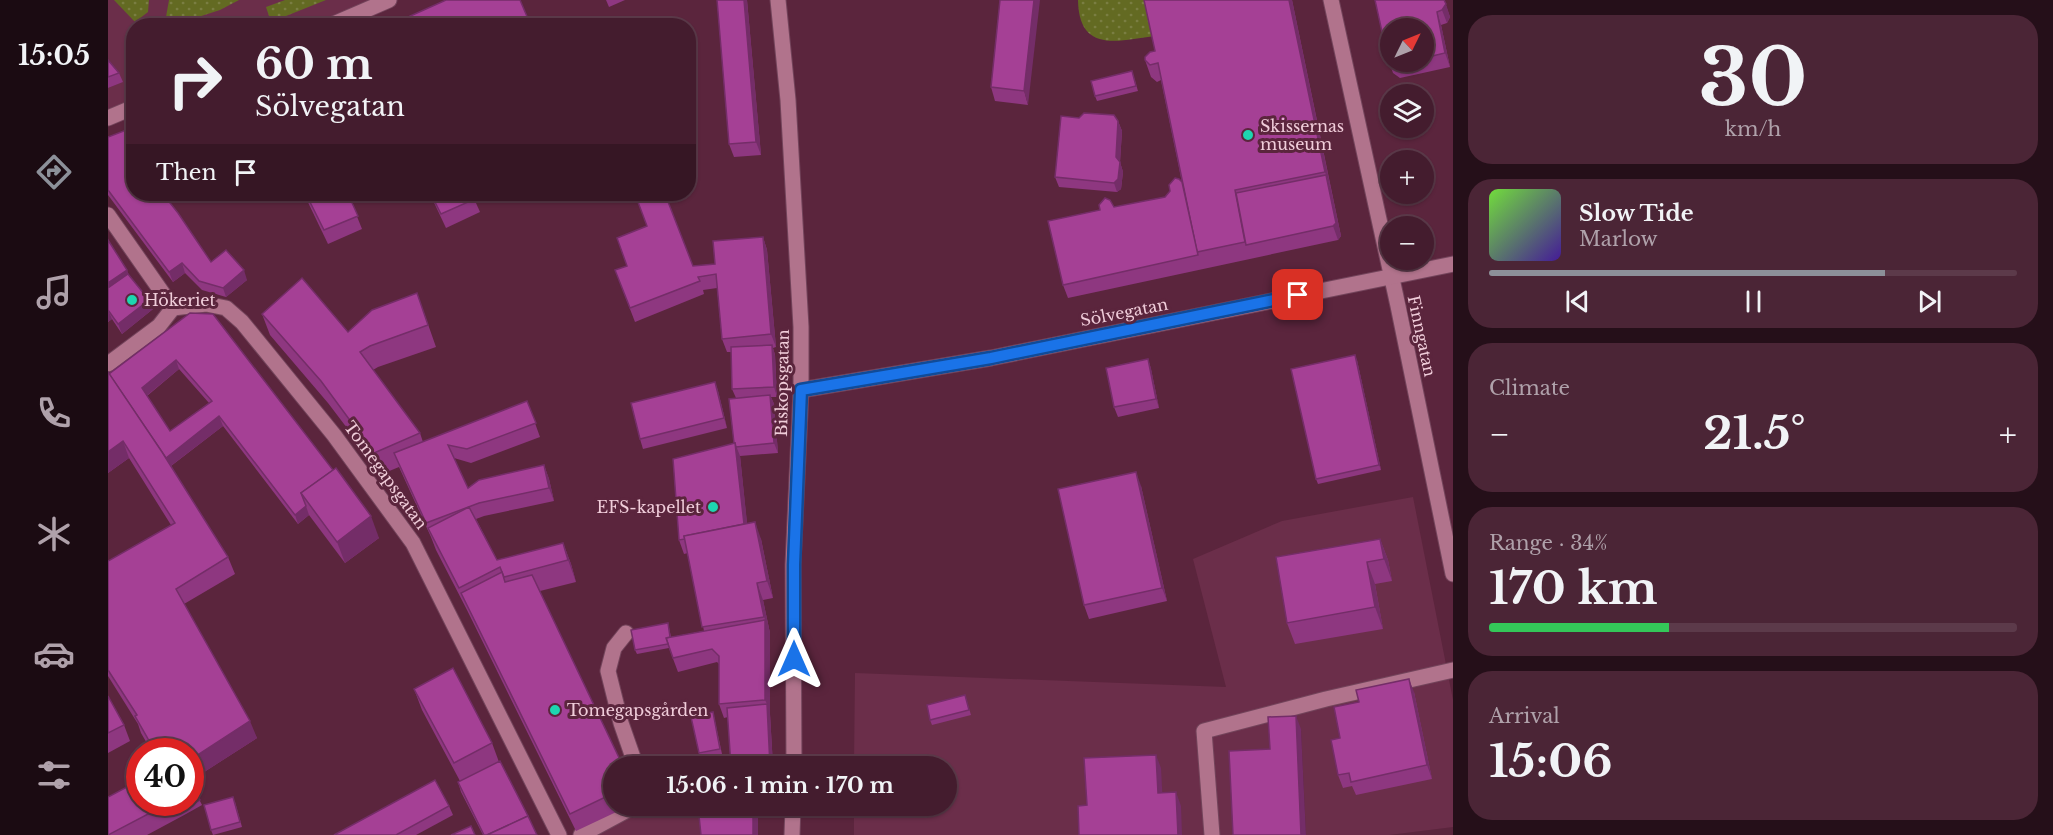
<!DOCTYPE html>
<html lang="en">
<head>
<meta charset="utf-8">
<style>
	:root { --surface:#441c2e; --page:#4b2536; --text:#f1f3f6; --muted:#afa1aa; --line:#5c3a4a; --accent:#8c9099 }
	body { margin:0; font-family:"Libre Baskerville",serif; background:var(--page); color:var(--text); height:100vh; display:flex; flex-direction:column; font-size:22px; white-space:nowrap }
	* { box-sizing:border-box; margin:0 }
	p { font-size:20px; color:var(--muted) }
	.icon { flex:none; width:33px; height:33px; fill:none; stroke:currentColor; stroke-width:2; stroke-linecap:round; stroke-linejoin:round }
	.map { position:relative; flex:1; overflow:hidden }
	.sheet { display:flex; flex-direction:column; gap:15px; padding:15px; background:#250f19; width:600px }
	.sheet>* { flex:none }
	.guide { position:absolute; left:18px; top:18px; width:570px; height:183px; border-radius:24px; box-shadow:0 2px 4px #0004,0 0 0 2px var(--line); background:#441c2e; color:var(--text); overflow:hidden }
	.needle { width:39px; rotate:47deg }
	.tools { position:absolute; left:1272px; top:18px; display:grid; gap:12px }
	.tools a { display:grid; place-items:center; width:54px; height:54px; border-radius:50%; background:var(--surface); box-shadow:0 2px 4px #0004,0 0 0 2px var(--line); font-size:30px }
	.speed { position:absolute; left:18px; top:738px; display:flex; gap:12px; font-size:30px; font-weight:700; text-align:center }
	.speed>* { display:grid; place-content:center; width:78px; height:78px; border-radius:50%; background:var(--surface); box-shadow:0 2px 4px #0004,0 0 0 2px var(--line); line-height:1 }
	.speed .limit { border:9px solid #d22; background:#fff; color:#111 }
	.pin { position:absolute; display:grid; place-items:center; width:51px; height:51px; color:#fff; margin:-26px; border-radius:12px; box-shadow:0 3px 9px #0006 }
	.me { position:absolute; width:66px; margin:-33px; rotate:0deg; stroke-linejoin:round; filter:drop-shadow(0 0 4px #0008) }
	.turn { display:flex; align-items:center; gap:21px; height:126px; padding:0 30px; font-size:27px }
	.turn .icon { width:78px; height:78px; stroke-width:2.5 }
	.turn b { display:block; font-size:42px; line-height:51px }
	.then { display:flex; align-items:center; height:57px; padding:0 30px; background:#0003; gap:12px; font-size:22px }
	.big { font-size:45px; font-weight:700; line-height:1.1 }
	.sheet .tile { flex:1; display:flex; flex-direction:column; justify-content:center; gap:9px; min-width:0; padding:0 21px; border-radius:24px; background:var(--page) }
	.sheet .dial { align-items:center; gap:0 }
	.dial b { font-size:78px; line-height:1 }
	.song { display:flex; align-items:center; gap:18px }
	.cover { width:72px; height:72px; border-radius:9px; background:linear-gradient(135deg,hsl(100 70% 55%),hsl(260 70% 35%)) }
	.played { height:6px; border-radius:3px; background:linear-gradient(90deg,var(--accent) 75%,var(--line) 75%) }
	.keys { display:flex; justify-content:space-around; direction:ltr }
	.heat { display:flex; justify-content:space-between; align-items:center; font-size:33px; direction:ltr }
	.charge { height:9px; border-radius:4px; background:linear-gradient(90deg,#34c759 34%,var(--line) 0) }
	.trip { position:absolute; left:495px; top:756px; width:354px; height:60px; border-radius:30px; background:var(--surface); box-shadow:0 2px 4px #0004,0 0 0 2px var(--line); font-weight:700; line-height:60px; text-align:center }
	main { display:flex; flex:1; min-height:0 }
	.tab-bar { display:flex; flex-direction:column; width:108px; justify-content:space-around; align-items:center; background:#1b0b12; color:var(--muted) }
	.tab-bar .icon { width:42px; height:42px }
	.tab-bar .current { color:var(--accent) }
	.tab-bar b { font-size:27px; color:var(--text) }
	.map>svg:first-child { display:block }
	.built { fill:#6b2e4a }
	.grass { fill:url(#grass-dots) }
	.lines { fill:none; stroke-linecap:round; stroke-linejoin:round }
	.minor-casing { stroke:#73445b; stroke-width:17 }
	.minor { stroke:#b1738c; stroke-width:15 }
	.wall { fill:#8e3780; fill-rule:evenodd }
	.shaded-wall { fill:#742d68 }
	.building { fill:#a54095; stroke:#742d68; stroke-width:1.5; fill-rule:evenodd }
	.route-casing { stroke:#114b97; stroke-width:15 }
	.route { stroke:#1a73e8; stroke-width:10 }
	.poi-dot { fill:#1ed5b0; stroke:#5b253d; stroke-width:2 }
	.labels { text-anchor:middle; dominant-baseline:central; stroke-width:6; stroke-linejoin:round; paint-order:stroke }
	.poi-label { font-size:16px; fill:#f0cdda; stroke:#5b253d; text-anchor:start }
	.street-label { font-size:16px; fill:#f0cdda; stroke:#5b253d }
</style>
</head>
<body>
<main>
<nav class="tab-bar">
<b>15:05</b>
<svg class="icon current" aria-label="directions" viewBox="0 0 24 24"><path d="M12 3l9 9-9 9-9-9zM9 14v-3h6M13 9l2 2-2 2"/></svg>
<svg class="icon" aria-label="music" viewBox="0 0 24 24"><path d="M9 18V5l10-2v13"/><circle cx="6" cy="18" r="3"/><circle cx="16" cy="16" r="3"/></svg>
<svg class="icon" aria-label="phone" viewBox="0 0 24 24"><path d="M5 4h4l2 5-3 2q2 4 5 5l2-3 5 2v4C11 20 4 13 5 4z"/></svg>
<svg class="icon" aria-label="climate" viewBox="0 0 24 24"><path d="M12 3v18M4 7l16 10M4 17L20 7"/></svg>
<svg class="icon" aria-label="car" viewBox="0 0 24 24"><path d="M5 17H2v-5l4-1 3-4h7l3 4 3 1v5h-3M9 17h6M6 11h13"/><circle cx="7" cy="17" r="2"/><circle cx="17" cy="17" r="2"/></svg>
<svg class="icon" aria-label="filters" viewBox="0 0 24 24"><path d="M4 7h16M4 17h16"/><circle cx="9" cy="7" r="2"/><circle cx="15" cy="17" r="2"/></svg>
</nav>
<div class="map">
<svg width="1345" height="835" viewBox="0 0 1345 835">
	<defs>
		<pattern id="grass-dots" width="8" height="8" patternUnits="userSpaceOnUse" patternTransform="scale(1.5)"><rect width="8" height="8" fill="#636a22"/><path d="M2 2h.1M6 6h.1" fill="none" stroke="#7a7e42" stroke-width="1.8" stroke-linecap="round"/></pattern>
	</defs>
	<rect width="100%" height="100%" fill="#5b253d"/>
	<!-- built -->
	<g class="built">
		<path d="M0 0H281L221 25 26 26 25 107 0 118V88L14 82 0 66Z"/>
		<path d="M1305 497 1345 700V827L1281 835H1198L1193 730 1167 763 1129 835H1074L1055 806 1052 768 983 819 975 835H746V806H838V766H746L747 673 1118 687 1085 559 1174 521Z"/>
		<path d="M537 806H594L596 835H478Z"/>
	</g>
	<!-- grass -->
	<g class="grass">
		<path d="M6 0H41L40 12 27 22Z"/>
		<path d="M61 0H131L112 10 62 26 59 25 58 17Z"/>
		<path d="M177 0H218L163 22 158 7Z"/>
		<path d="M970 0H1037L1047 36C1009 41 971 53 970 0Z"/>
	</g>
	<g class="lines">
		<!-- minor casing -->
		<g class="minor-casing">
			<g id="minor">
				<path d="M670 0 680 100 693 327V390L685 565 686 766"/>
				<path d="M1223 0 1290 306 1345 574"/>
				<path d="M221 26 281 0"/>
				<path d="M0 118 26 107"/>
				<path d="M0 215 65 308"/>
				<path d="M65 308 98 304 118 308 134 322 226 435 305 543 451 835"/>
				<path d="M0 364 51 326 65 308"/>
				<path d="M693 390 883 358 1345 264"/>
				<path d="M518 633 506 648 500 671 513 723 528 766"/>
				<path d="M473 835 527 806"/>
				<path d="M684 835 685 806"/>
				<path d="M1104 835 1096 731 1218 699 1345 670"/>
			</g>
		</g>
		<!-- minor -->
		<use href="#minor" class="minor"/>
	</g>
	<!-- wall -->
	<g class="wall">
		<path d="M338 0 423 26H280Z"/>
		<path d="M498 0H517L501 7Z"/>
		<path d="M609 0H639L653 155 626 157 621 144Z"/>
		<path d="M892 0 920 105 887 101 883 87Z"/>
		<path d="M1184 0 1233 236 1230 240 960 298 955 285 1006 207 1057 197 1074 182 1053 80 1049 82 1043 77 1037 60 1047 51Z"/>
		<path d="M1336 0 1342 17 1339 23 1333 25 1342 67 1292 78 1285 73 1280 59ZM1316 28V62H1282Z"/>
		<path d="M0 60 11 73 15 82 0 88Z"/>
		<path d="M1024 71 1030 91 989 101 987 96Z"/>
		<path d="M971 118 1010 121 1014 131 1012 162 1015 172 1013 189 1009 192 951 187 947 177Z"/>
		<path d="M0 137 26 194 103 262 139 280 118 297 94 290 77 273 65 282 0 195Z"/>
		<path d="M175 194H185L176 196Z"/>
		<path d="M196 194H240L254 229 220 244Z"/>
		<path d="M322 194H364L372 212 338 228Z"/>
		<path d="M655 237 659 250 668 347 665 348 667 355 669 397H663L666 404 670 453 632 456 639 524 653 539 665 598 655 600 662 633V714L665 766H623L620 717 616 718 611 704V664L609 662 570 672 561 648 529 654 527 650 560 623 563 637 596 631 580 553 576 554 571 540 626 443 628 398 624 389 623 352H619L614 339 609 288 595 290 596 294 527 322 512 283 585 266 607 264Z"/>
		<path d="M0 240 19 270 20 274 41 300 45 309 14 334 4 319 0 322Z"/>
		<path d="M309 293 328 347 270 367 265 370 312 433 315 442 419 401 432 437 363 463 346 458 360 488 436 465 441 479 446 501 376 516 368 519 389 560 455 543 463 564 468 582 432 591 506 766V806H521L468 831 359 610 328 550 323 537 291 467 274 474 220 403 162 335 154 314 240 332Z"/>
		<path d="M82 313 271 538 237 563 201 515 190 524 115 426 63 466 120 557 127 574 76 604 149 738 90 776 95 791 89 795 94 805 78 814 39 835H0L32 802H82V752H44L33 733 30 724 0 676V561L63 525 21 458 0 473V372L1 374ZM71 369 101 403 62 431 39 396Z"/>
		<path d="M1040 359 1043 369 1051 408 1010 417 1006 407Z"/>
		<path d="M1249 360 1273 470 1210 484 1208 479Z"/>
		<path d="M607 382 610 391 619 428 535 449 532 439Z"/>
		<path d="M1033 486 1059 601 981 619 976 605Z"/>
		<path d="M1272 539 1280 560 1284 581 1267 584 1275 629 1187 644 1179 623Z"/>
		<path d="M306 689 384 743 391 762 429 835H375L353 792 350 782 352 781 314 710Z"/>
		<path d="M1306 692 1324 779 1248 795 1244 786 1235 788 1230 775 1232 738Z"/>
		<path d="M857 695 863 715 824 725 822 720Z"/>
		<path d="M0 696 16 725 22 741 0 753Z"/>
		<path d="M605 712 614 754 593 758 591 753Z"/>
		<path d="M127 802 134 827 105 835 103 830Z"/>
		<path d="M341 806 345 815 308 835H226Z"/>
	</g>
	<!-- shaded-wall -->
	<g class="shaded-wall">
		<path d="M636 0H639L653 155 648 142Z"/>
		<path d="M926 0H932L920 105 916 91Z"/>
		<path d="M1181 0H1184L1223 189 1217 172Z"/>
		<path d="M1338 4 1342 17 1339 23 1334 10Z"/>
		<path d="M1329 12 1333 25 1342 67 1337 53Z"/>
		<path d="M1010 121 1014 131 1012 162 1015 172 1013 189 1009 192 1006 183Z"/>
		<path d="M1218 175 1223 189 1233 236 1230 240 1225 226Z"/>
		<path d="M655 237 659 250 668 347 663 334Z"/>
		<path d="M74 263 77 273 65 282 61 272Z"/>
		<path d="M19 270 24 283 0 300V283Z"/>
		<path d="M136 270 139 280 118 297 115 288Z"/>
		<path d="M41 300 45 309 14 334 10 324Z"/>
		<path d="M0 310 4 319 0 322Z"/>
		<path d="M664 345 667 355 669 397 666 387Z"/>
		<path d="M1247 355 1249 360 1273 470 1271 465Z"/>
		<path d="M1040 359 1043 369 1051 408 1048 399Z"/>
		<path d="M68 360 71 369 37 397 34 388Z"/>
		<path d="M607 382 610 391 619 428 616 418Z"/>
		<path d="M662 395 666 404 670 453 666 443Z"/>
		<path d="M111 416 115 426 60 468 57 459Z"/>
		<path d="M15 441 21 458 0 473V452Z"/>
		<path d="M627 443 632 456 641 541 636 528Z"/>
		<path d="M436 465 441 479 446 501 441 488Z"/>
		<path d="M1028 472 1033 486 1059 601 1054 588Z"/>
		<path d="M198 506 201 515 190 524 187 515Z"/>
		<path d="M263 516 271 538 237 563 229 542Z"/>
		<path d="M647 522 653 539 665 598 659 581Z"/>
		<path d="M1272 539 1280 560 1284 581 1276 559Z"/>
		<path d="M455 543 463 564 468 582 460 560Z"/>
		<path d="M1259 562 1267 584 1275 629 1267 607Z"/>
		<path d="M649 583 655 600 662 633V714L665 766H662L659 704 657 700V620Z"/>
		<path d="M1301 679 1306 692 1324 779 1319 765Z"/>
		<path d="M1188 716 1193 729 1198 835H1193Z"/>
		<path d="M142 721 149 738 90 776 95 791 82 800V760Z"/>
		<path d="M46 743 49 752H46L43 744Z"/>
		<path d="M1048 755 1053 768 1055 806 1050 793Z"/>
		<path d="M1068 792 1073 806 1074 835H1070Z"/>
		<rect x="645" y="806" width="5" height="29"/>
	</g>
	<!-- building -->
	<g class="building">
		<path d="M338 0H412L423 26H375L373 20 359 26H280Z"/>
		<path d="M609 0H636L648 142 621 144Z"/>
		<path d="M892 0H926L916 91 883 87Z"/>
		<path d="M1036 0H1181L1217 172 1127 190 1137 242 1089 252 1050 63 1042 65 1037 60V57L1042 52 1047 51Z"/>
		<path d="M1267 0H1336L1338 4 1334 10 1329 12 1337 53 1316 58V28H1282V61L1280 59Z"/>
		<path d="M0 60 11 73 0 77Z"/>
		<path d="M1283 62H1300L1287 64Z"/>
		<path d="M1024 71 1028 86 987 96 983 81Z"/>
		<path d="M976 113 1006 115 1010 121 1008 157 1012 162 1010 179 1006 183 947 177 953 116 971 118Z"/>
		<path d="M26 127V194H55L70 213 103 262 118 250 136 270 115 288 91 281 74 263 61 272 0 190V137Z"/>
		<path d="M1218 175 1228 223 1225 226 1138 245 1128 193Z"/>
		<path d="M1067 178 1071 179 1074 182 1090 255 955 285 940 221 992 210 991 205 997 198 1002 200 1006 207 1057 197 1062 191 1061 185Z"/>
		<path d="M198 194H240L250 216 216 230Z"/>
		<path d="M323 194H364L367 199 333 214Z"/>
		<path d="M527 194H557L585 266 607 264 605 241 655 237 663 334 614 339 608 274 590 277 592 281 522 308 507 270 519 266 509 238 539 226Z"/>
		<path d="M0 240 19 270 0 283Z"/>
		<path d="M20 274 41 300 10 324 0 310V288Z"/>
		<path d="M194 278 240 332 264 310 309 293 320 325 262 346 252 352 312 433 266 453 213 381 154 314Z"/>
		<path d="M82 313 105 314 225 470 193 493 198 506 187 515 111 416 58 458 1 374ZM68 360 104 401 62 431 34 388Z"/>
		<path d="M664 345 666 387 624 389 623 347Z"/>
		<path d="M1247 355 1271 465 1208 479 1183 369Z"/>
		<path d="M1040 359 1048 399 1006 407 998 368Z"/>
		<path d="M0 372 54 452 120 557 68 589 142 721 82 760V752H51L46 743 43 744 27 716 29 715 0 670V561L67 523 15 441 0 452Z"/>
		<path d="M607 382 616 418 532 439 523 403Z"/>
		<path d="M662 395 666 443 628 447 627 443H626L621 399Z"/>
		<path d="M419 401 428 423 359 449 340 445 360 488 371 480 436 465 441 488 371 503 318 523 286 453Z"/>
		<path d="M627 443 636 524 576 536 577 539 571 540 565 459Z"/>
		<path d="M228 468 263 516 229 542 193 493Z"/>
		<path d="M1028 472 1054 588 976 605 950 489Z"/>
		<path d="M361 507 389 560 455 543 460 560 396 577 392 567 351 588 320 528Z"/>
		<path d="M647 522 659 581 649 583 656 617 594 627 576 536Z"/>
		<path d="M1272 539 1276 559 1259 562 1267 607 1179 623 1168 557Z"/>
		<path d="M394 572 397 582 424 575 515 766H506V793L462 814 353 593Z"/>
		<path d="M657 620V700L611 704V656L604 649 565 658 558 638Z"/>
		<path d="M560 623 562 637 558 638 560 644 527 650 523 630Z"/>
		<path d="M345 668 384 743 346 763 306 689Z"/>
		<path d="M1301 679 1319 765 1243 782 1241 773 1230 775 1223 740 1232 738 1226 707 1251 702 1248 690Z"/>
		<path d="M857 695 861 710 822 720 819 705Z"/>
		<path d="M0 696 16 725 0 733Z"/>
		<path d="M659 704 662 766H623L619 708Z"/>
		<path d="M605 712 612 749 591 753 583 717Z"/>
		<path d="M1188 716 1193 835H1125L1121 751 1162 749 1160 717Z"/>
		<path d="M1048 755 1050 793 1068 792 1070 835H971L970 806 979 805 976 758Z"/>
		<path d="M392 761 420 816 379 835H376L350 782Z"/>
		<path d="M82 763 89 774 82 779Z"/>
		<path d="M32 780V802H63L0 835V797Z"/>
		<path d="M327 780 341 806 288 835H226Z"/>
		<path d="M87 790 92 800 76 809 74 802H82V793Z"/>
		<path d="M125 797 132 822 103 830 96 805Z"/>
		<path d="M590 806H645V835H593Z"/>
		<path d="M420 816 429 835H379Z"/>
		<path d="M363 826 367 835H343Z"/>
	</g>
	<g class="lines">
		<!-- route casing -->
		<g class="route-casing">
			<path id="route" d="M686 659V565L693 390 883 358 1190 295"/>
		</g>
		<!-- route -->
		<use href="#route" class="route"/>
	</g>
	<!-- markers -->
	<g class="poi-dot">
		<circle cx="1140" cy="135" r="6"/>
		<circle cx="24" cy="300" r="6"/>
		<circle cx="605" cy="507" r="6"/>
		<circle cx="447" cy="710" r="6"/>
	</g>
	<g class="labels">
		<!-- poi labels -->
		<g class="poi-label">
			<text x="1152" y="126">Skissernas<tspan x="1152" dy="18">museum</tspan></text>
			<text x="36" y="300">Hökeriet</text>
			<text x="593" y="507" text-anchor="end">EFS-kapellet</text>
			<text x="459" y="710">Tomegapsgården</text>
		</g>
		<!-- street labels -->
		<g class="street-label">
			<text transform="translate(1016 312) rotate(-11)">Sölvegatan</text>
			<text transform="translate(1314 336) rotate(78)">Finngatan</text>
			<text transform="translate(674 383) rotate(-89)">Biskopsgatan</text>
			<text transform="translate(278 475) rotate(54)">Tomegapsgatan</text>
		</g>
	</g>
</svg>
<div class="tools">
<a><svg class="needle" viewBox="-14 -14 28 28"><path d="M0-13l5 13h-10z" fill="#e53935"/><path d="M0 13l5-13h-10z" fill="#afa1aa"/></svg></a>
<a><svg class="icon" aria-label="layers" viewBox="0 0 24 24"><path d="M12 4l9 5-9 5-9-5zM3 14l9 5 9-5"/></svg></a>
<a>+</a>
<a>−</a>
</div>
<div class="speed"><div class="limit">40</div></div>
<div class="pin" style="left:1190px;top:295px;background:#d93025"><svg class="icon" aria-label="arrive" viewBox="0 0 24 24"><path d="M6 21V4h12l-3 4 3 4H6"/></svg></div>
<svg class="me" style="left:686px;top:659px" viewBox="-20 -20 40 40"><path d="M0-17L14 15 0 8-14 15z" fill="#1a73e8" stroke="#fff" stroke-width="4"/></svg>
<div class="trip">15:06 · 1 min · 170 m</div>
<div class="guide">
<div class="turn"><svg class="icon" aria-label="right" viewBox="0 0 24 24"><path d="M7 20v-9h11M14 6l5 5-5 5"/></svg><div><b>60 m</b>Sölvegatan</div></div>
<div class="then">Then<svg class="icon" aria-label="arrive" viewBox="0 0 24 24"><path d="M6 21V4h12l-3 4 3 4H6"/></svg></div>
</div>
</div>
<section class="sheet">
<div class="tile dial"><b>30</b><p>km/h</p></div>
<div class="tile">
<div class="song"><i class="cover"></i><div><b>Slow Tide</b><p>Marlow</p></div></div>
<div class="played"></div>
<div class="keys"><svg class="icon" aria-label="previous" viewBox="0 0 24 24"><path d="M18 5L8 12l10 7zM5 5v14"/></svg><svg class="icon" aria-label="pause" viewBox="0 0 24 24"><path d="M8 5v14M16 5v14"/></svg><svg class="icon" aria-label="next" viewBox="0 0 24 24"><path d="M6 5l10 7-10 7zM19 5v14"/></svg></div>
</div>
<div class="tile"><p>Climate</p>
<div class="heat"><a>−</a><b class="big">21.5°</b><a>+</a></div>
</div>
<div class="tile"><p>Range · 34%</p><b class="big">170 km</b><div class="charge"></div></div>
<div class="tile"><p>Arrival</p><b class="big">15:06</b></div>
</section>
</main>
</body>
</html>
